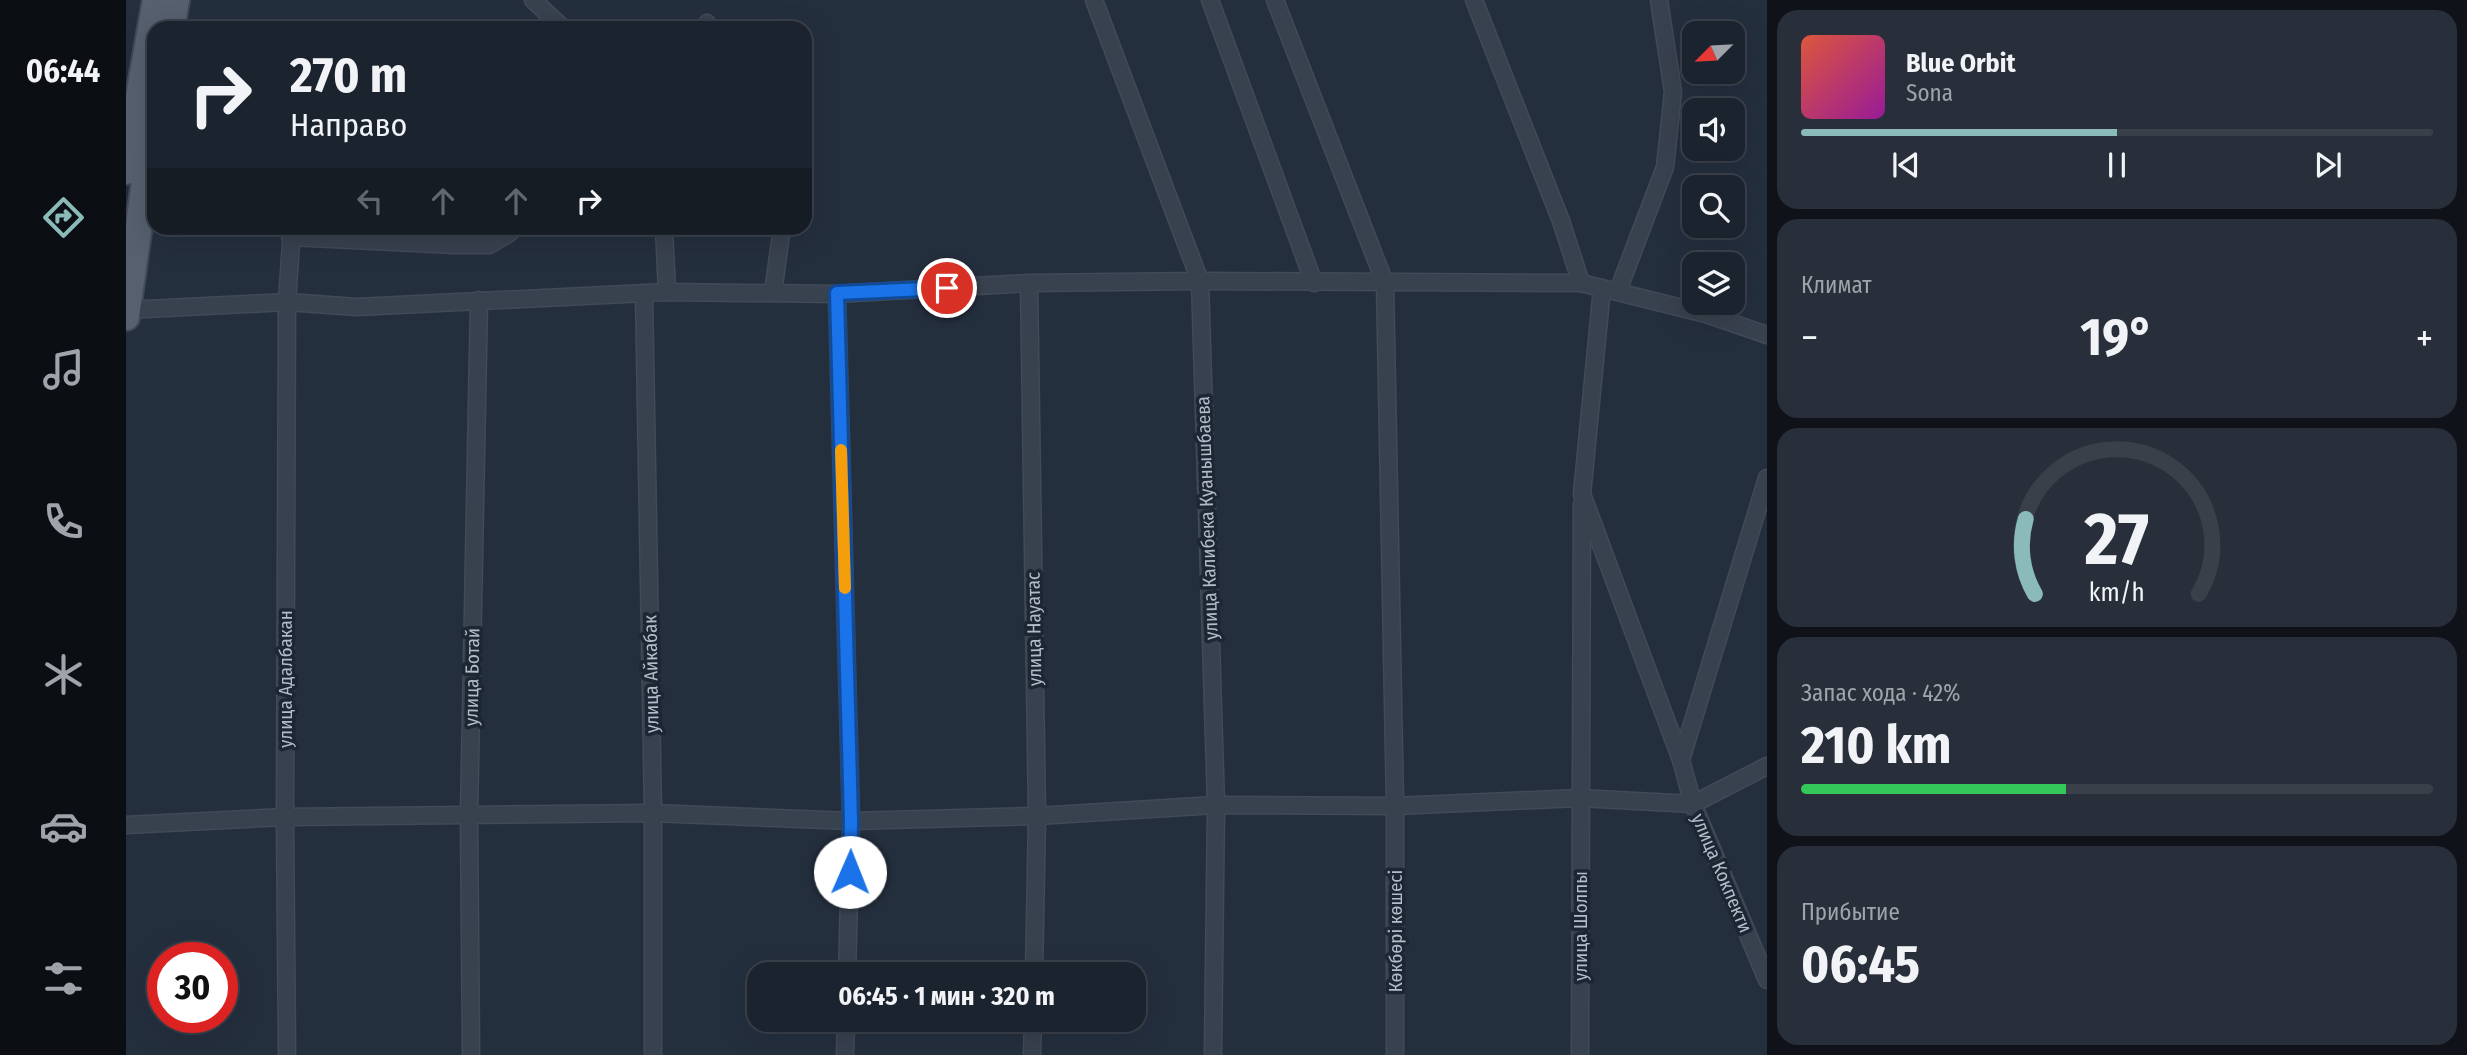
<!DOCTYPE html>
<html lang="ru">
<head>
<meta charset="utf-8">
<style>
	:root { --surface:#1b232e; --page:#282f3a; --text:#f1f3f6; --muted:#a0a4aa; --line:#39404a; --accent:#8bbbb9 }
	body { margin:0; font-family:"Fira Sans Condensed",sans-serif; background:var(--page); color:var(--text); height:100vh; display:flex; flex-direction:column; font-size:26px; white-space:nowrap }
	* { box-sizing:border-box; margin:0 }
	p { font-size:23px; color:var(--muted) }
	.icon { flex:none; width:38px; height:38px; fill:none; stroke:currentColor; stroke-width:2; stroke-linecap:round; stroke-linejoin:round }
	.map { position:relative; flex:1; overflow:hidden }
	.panel { display:flex; flex-direction:column; gap:10px; padding:10px; background:#0f1319; width:700px }
	.panel>* { flex:none }
	.banner { position:absolute; left:21px; top:21px; width:665px; height:214px; border-radius:21px; box-shadow:0 7px 28px #0002,0 0 0 2px var(--line); background:#1b232e; color:var(--text); overflow:hidden }
	.needle { width:46px; rotate:246deg }
	.controls { position:absolute; left:1556px; top:21px; display:grid; gap:14px }
	.controls a { display:grid; place-items:center; width:63px; height:63px; border-radius:14px; background:var(--surface); box-shadow:0 7px 28px #0002,0 0 0 2px var(--line); font-size:35px }
	.speed { position:absolute; left:21px; top:942px; display:flex; gap:14px; font-size:35px; font-weight:700; text-align:center }
	.speed>* { display:grid; place-content:center; width:91px; height:91px; border-radius:50%; background:var(--surface); box-shadow:0 7px 28px #0002,0 0 0 2px var(--line); line-height:1 }
	.speed .limit { border:10px solid #d22; background:#fff; color:#111 }
	.pin { position:absolute; display:grid; place-items:center; width:60px; height:60px; color:#fff; margin:-30px; border:4px solid #fff; border-radius:50%; box-shadow:0 2px 7px #0007 }
	.me { position:absolute; width:77px; margin:-38px; rotate:1deg; stroke-linejoin:round; filter:drop-shadow(0 0 5px #0008) }
	.turn { display:flex; align-items:center; gap:24px; height:147px; padding:0 28px; font-size:32px }
	.turn .icon { width:91px; height:91px; stroke-width:2.5 }
	.turn b { display:block; font-size:49px; line-height:60px }
	.lanes { display:flex; align-items:center; height:66px; padding:0 28px; background:#0003; justify-content:center; gap:35px; direction:ltr }
	.lanes .off { opacity:.35 }
	.big { font-size:52px; font-weight:700; line-height:1.1 }
	.panel .widget { flex:1; display:flex; flex-direction:column; justify-content:center; gap:10px; min-width:0; padding:0 24px; border-radius:21px; background:var(--page) }
	.panel .dial { align-items:center; gap:0 }
	.dial svg { height:182px; overflow:visible; fill:none; stroke:var(--line); stroke-width:7; stroke-linecap:round; text-anchor:middle }
	.dial text { fill:var(--text); stroke:none }
	.song { display:flex; align-items:center; gap:21px }
	.cover { width:84px; height:84px; border-radius:10px; background:linear-gradient(135deg,hsl(10 70% 55%),hsl(300 70% 35%)) }
	.played { height:7px; border-radius:4px; background:linear-gradient(90deg,var(--accent) 50%,var(--line) 50%) }
	.keys { display:flex; justify-content:space-around; direction:ltr }
	.heat { display:flex; justify-content:space-between; align-items:center; font-size:38px; direction:ltr }
	.charge { height:10px; border-radius:5px; background:linear-gradient(90deg,#34c759 42%,var(--line) 0) }
	.trip { position:absolute; left:621px; top:962px; width:399px; height:70px; border-radius:21px; background:var(--surface); box-shadow:0 7px 28px #0002,0 0 0 2px var(--line); font-weight:700; line-height:70px; text-align:center }
	main { display:flex; flex:1; min-height:0 }
	.menu { display:flex; flex-direction:column; width:126px; justify-content:space-around; align-items:center; background:#0b0e12; color:var(--muted) }
	.menu .icon { width:49px; height:49px }
	.menu .on { color:var(--accent) }
	.menu b { font-size:32px; color:var(--text) }
	.map>svg:first-child { display:block }
	.lines { fill:none; stroke-linecap:round; stroke-linejoin:round }
	.street-casing { stroke:#414a57; stroke-width:19 }
	.primary-casing { stroke:#414a57; stroke-width:30 }
	.street { stroke:#38414e; stroke-width:16 }
	.primary { stroke:#56606e; stroke-width:26 }
	.route-casing { stroke:#114b97; stroke-width:18 }
	.route { stroke:#1a73e8; stroke-width:12 }
	.slow { stroke:#f59e0b; stroke-width:12 }
	.labels { text-anchor:middle; dominant-baseline:central; stroke-width:7; stroke-linejoin:round; paint-order:stroke }
	.street-label { font-size:19px; fill:#b4bcc9; stroke:#1d2633 }
</style>
</head>
<body>
<main>
<nav class="menu">
<b>06:44</b>
<svg class="icon on" aria-label="directions" viewBox="0 0 24 24"><path d="M12 3l9 9-9 9-9-9zM9 14v-3h6M13 9l2 2-2 2"/></svg>
<svg class="icon" aria-label="music" viewBox="0 0 24 24"><path d="M9 18V5l10-2v13"/><circle cx="6" cy="18" r="3"/><circle cx="16" cy="16" r="3"/></svg>
<svg class="icon" aria-label="phone" viewBox="0 0 24 24"><path d="M5 4h4l2 5-3 2q2 4 5 5l2-3 5 2v4C11 20 4 13 5 4z"/></svg>
<svg class="icon" aria-label="climate" viewBox="0 0 24 24"><path d="M12 3v18M4 7l16 10M4 17L20 7"/></svg>
<svg class="icon" aria-label="car" viewBox="0 0 24 24"><path d="M5 17H2v-5l4-1 3-4h7l3 4 3 1v5h-3M9 17h6M6 11h13"/><circle cx="7" cy="17" r="2"/><circle cx="17" cy="17" r="2"/></svg>
<svg class="icon" aria-label="filters" viewBox="0 0 24 24"><path d="M4 7h16M4 17h16"/><circle cx="9" cy="7" r="2"/><circle cx="15" cy="17" r="2"/></svg>
</nav>
<div class="map">
<svg width="1641" height="1055" viewBox="0 0 1641 1055">
	<rect width="100%" height="100%" fill="#242f3e"/>
	<g class="lines">
		<!-- street casing -->
		<g class="street-casing">
			<g id="street">
				<path d="M407 0 437 28"/>
				<path d="M968 0 1074 281 1090 805 1087 1055"/>
				<path d="M1084 0 1188 283"/>
				<path d="M1149 0 1259 283 1269 806V1055"/>
				<path d="M1348 0 1435 221 1455 283"/>
				<path d="M581 23 583 28"/>
				<path d="M538 228 541 292"/>
				<path d="M164 237 329 245H363L382 234 389 228"/>
				<path d="M903 283 911 816 908 975"/>
				<path d="M1476 288 1456 494 1555 760 1567 804 1641 766"/>
				<path d="M1492 291 1539 167 1547 92 1533 0"/>
				<path d="M518 293 527 813V1055"/>
				<path d="M647 293 655 234 653 228"/>
				<path d="M711 294 725 821 721 975"/>
				<path d="M0 310 161 302 231 307 541 292 711 294 903 283 1074 281 1455 283 1580 314 1641 335"/>
				<path d="M1555 760 1641 478"/>
				<path d="M0 825 159 817 527 813 725 821 911 816 1090 805 1269 806 1453 798 1567 804 1641 980"/>
				<path d="M161 1055 159 817 161 302 166 228"/>
				<path d="M345 1055 343 815 353 300"/>
				<path d="M719 1055 720 1020"/>
				<path d="M906 1055 907 1020"/>
				<path d="M1454 1055 1456 504"/>
			</g>
		</g>
		<!-- primary casing -->
		<g class="primary-casing">
			<g id="primary">
				<path d="M45 28 50 0"/>
				<path d="M0 171 30 0"/>
				<path d="M0 317 28 118"/>
			</g>
		</g>
		<!-- street -->
		<use href="#street" class="street"/>
		<!-- primary -->
		<use href="#primary" class="primary"/>
	</g>
	<g class="lines">
		<!-- route casing -->
		<g class="route-casing">
			<path id="route" d="M724 872 725 821 711 293 821 288"/>
		</g>
		<!-- route -->
		<use href="#route" class="route"/>
		<!-- slow -->
		<path class="slow" d="M715 450 719 588"/>
	</g>
	<g class="labels">
		<!-- street labels -->
		<g class="street-label">
			<text transform="translate(1081 518) rotate(-92)">улица Калибека Куанышбаева</text>
			<text transform="translate(908 629) rotate(-91)">улица Науатас</text>
			<text transform="translate(525 674) rotate(-91)">улица Айкабак</text>
			<text transform="translate(346 677) rotate(-89)">улица Ботай</text>
			<text transform="translate(159 679) rotate(-90)">улица Адалбакан</text>
			<text transform="translate(1596 873) rotate(67)">улица Кокпекти</text>
			<text transform="translate(1454 926) rotate(-90)">улица Шолпы</text>
			<text transform="translate(1269 931) rotate(-90)">Көкбөрі көшесі</text>
		</g>
	</g>
</svg>
<div class="controls">
<a><svg class="needle" viewBox="-14 -14 28 28"><path d="M0-13l5 13h-10z" fill="#e53935"/><path d="M0 13l5-13h-10z" fill="#a0a4aa"/></svg></a>
<a><svg class="icon" aria-label="sound" viewBox="0 0 24 24"><path d="M4 9h4l5-4v14l-5-4H4zM17 9q2 3 0 6"/></svg></a>
<a><svg class="icon" aria-label="search" viewBox="0 0 24 24"><circle cx="10" cy="10" r="6"/><path d="M15 15l6 6"/></svg></a>
<a><svg class="icon" aria-label="layers" viewBox="0 0 24 24"><path d="M12 4l9 5-9 5-9-5zM3 14l9 5 9-5"/></svg></a>
</div>
<div class="speed"><div class="limit">30</div></div>
<div class="pin" style="left:821px;top:288px;background:#d93025"><svg class="icon" aria-label="arrive" viewBox="0 0 24 24"><path d="M6 21V4h12l-3 4 3 4H6"/></svg></div>
<svg class="me" style="left:724px;top:872px" viewBox="-20 -20 40 40"><circle r="19" fill="#fff"/><path d="M0-13L10 11 0 6-10 11z" fill="#1a73e8"/></svg>
<div class="trip">06:45 · 1 мин · 320 m</div>
<div class="banner">
<div class="turn"><svg class="icon" aria-label="right" viewBox="0 0 24 24"><path d="M7 20v-9h11M14 6l5 5-5 5"/></svg><div><b>270 m</b>Направо</div></div>
<div class="lanes"><svg class="icon off" aria-label="left" viewBox="0 0 24 24"><path d="M17 20v-9H6M10 6l-5 5 5 5"/></svg><svg class="icon off" aria-label="ahead" viewBox="0 0 24 24"><path d="M12 20V5M6 11l6-6 6 6"/></svg><svg class="icon off" aria-label="ahead" viewBox="0 0 24 24"><path d="M12 20V5M6 11l6-6 6 6"/></svg><svg class="icon" aria-label="right" viewBox="0 0 24 24"><path d="M7 20v-9h11M14 6l5 5-5 5"/></svg></div>
</div>
</div>
<section class="panel">
<div class="widget">
<div class="song"><i class="cover"></i><div><b>Blue Orbit</b><p>Sona</p></div></div>
<div class="played"></div>
<div class="keys"><svg class="icon" aria-label="previous" viewBox="0 0 24 24"><path d="M18 5L8 12l10 7zM5 5v14"/></svg><svg class="icon" aria-label="pause" viewBox="0 0 24 24"><path d="M8 5v14M16 5v14"/></svg><svg class="icon" aria-label="next" viewBox="0 0 24 24"><path d="M6 5l10 7-10 7zM19 5v14"/></svg></div>
</div>
<div class="widget"><p>Климат</p>
<div class="heat"><a>−</a><b class="big">19°</b><a>+</a></div>
</div>
<div class="widget dial"><svg viewBox="0 0 100 80">
<path d="M14 69A42 42 0 1 1 86 69"/>
<path d="M14 69A42 42 0 0 1 10 36" stroke="#8bbbb9"/>
<text x="50" y="56" font-size="32" font-weight="700">27</text>
<text x="50" y="72" font-size="11">km/h</text>
</svg></div>
<div class="widget"><p>Запас хода · 42%</p><b class="big">210 km</b><div class="charge"></div></div>
<div class="widget"><p>Прибытие</p><b class="big">06:45</b></div>
</section>
</main>
</body>
</html>
